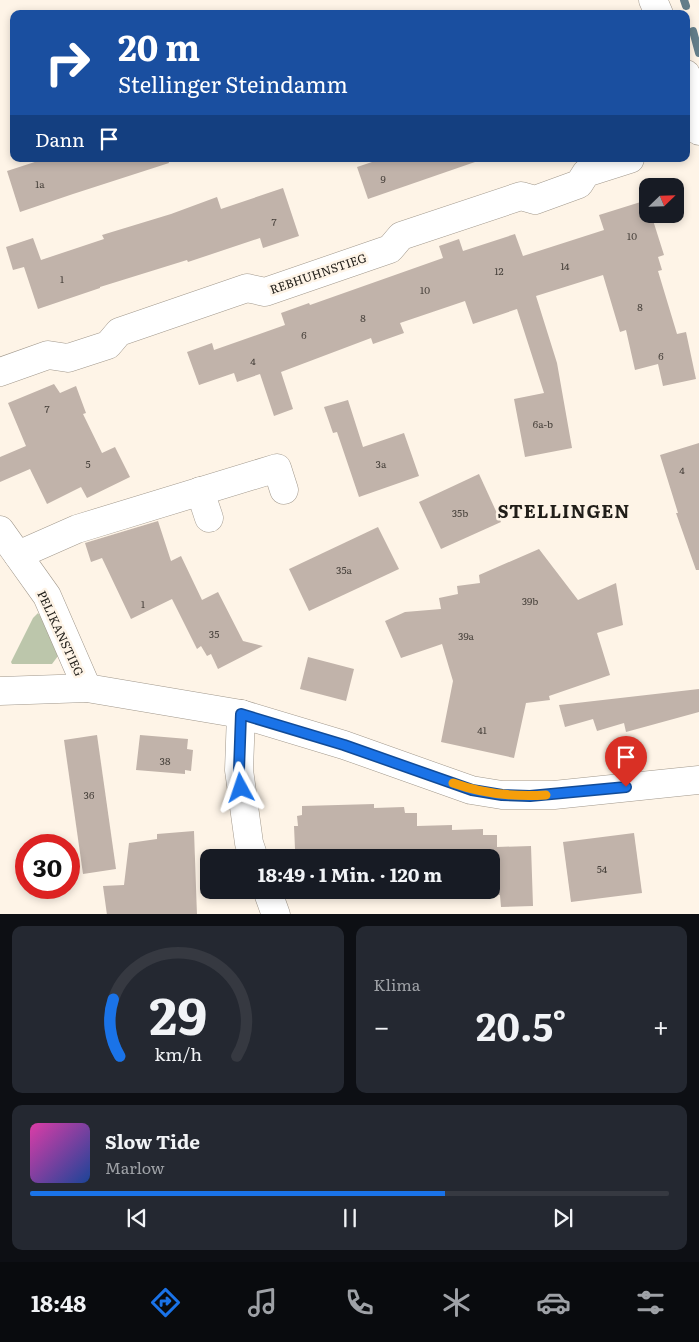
<!DOCTYPE html>
<html lang="de">
<head>
<meta charset="utf-8">
<style>
	:root { --surface:#171b24; --page:#242831; --text:#f1f3f6; --muted:#9ea1a6; --line:#363941; --accent:#1a73e8 }
	body { margin:0; font-family:Literata,serif; background:var(--page); color:var(--text); height:100vh; display:flex; flex-direction:column; font-size:19px; white-space:nowrap }
	* { box-sizing:border-box; margin:0 }
	p { font-size:16px; color:var(--muted) }
	.icon { flex:none; width:28px; height:28px; fill:none; stroke:currentColor; stroke-width:2; stroke-linecap:round; stroke-linejoin:round }
	.map { position:relative; height:914px; overflow:hidden }
	.panel { display:flex; flex-direction:column; gap:12px; padding:12px; background:#0d0f14; flex:1 }
	.panel>* { flex:none }
	.top-card { position:absolute; left:10px; top:10px; width:680px; height:152px; border-radius:10px; box-shadow:0 2px 8px #0003; background:#1a4fa0; color:#fff; overflow:hidden }
	.needle { width:32px; rotate:67deg }
	.fabs { position:absolute; left:639px; top:178px; display:grid; gap:10px }
	.fabs a { display:grid; place-items:center; width:45px; height:45px; border-radius:10px; background:var(--surface); box-shadow:0 2px 8px #0003; font-size:25px }
	.speed { position:absolute; left:15px; top:834px; display:flex; gap:10px; font-size:25px; font-weight:700; text-align:center }
	.speed>* { display:grid; place-content:center; width:65px; height:65px; border-radius:50%; background:var(--surface); box-shadow:0 2px 8px #0003; line-height:1 }
	.speed .limit { border:8px solid #d22; background:#fff; color:#111 }
	.pin { position:absolute; display:grid; place-items:center; width:42px; height:42px; color:#fff; margin:-51px -21px; border-radius:50% 50% 50% 0; rotate:-45deg; box-shadow:0 0 5px #0007 }
	.pin .icon { rotate:45deg }
	.me { position:absolute; width:55px; margin:-28px; rotate:355deg; stroke-linejoin:round; filter:drop-shadow(0 0 4px #0008) }
	.turn { display:flex; align-items:center; gap:18px; height:105px; padding:0 25px; font-size:22px }
	.turn .icon { width:65px; height:65px; stroke-width:2.5 }
	.turn b { display:block; font-size:35px; line-height:42px }
	.then { display:flex; align-items:center; height:48px; padding:0 25px; background:#0003; gap:10px; font-size:19px }
	.big { font-size:38px; font-weight:700; line-height:1.1 }
	.panel .tile { flex:1; display:flex; flex-direction:column; justify-content:center; gap:8px; min-width:0; padding:0 18px; border-radius:10px; background:var(--page) }
	.panel .dial { align-items:center; gap:0 }
	.dial svg { height:130px; overflow:visible; fill:none; stroke:var(--line); stroke-width:7; stroke-linecap:round; text-anchor:middle }
	.dial text { fill:var(--text); stroke:none }
	.song { display:flex; align-items:center; gap:15px }
	.cover { width:60px; height:60px; border-radius:8px; background:linear-gradient(135deg,hsl(320 70% 55%),hsl(220 70% 35%)) }
	.played { height:5px; border-radius:2px; background:linear-gradient(90deg,var(--accent) 65%,var(--line) 65%) }
	.keys { display:flex; justify-content:space-around; direction:ltr }
	.heat { display:flex; justify-content:space-between; align-items:center; font-size:28px; direction:ltr }
	.panel .tiles { flex:1; display:grid; gap:12px; grid-template-columns:1fr 1fr }
	.tile:last-child { grid-column:span 2 }
	.trip { position:absolute; left:200px; top:849px; width:300px; height:50px; border-radius:10px; background:var(--surface); box-shadow:0 2px 8px #0003; font-weight:700; line-height:50px; text-align:center }
	.tabs { display:flex; height:80px; justify-content:space-around; align-items:center; background:#090b0e; color:var(--muted) }
	.tabs .icon { width:35px; height:35px }
	.tabs .selected { color:var(--accent) }
	.tabs b { font-size:22px; color:var(--text) }
	.map>svg:first-child { display:block }
	.green { fill:#bcc6ab }
	.lines { fill:none; stroke-linecap:round; stroke-linejoin:round }
	.stream { stroke:#637e8a; stroke-width:8 }
	.building { fill:#c1b3aa }
	.minor-casing { stroke:#a1988c; stroke-width:29 }
	.minor { stroke:#fff; stroke-width:28 }
	.route-casing { stroke:#114b97; stroke-width:12 }
	.route { stroke:#1a73e8; stroke-width:9 }
	.slow { stroke:#f59e0b; stroke-width:9 }
	.labels { text-anchor:middle; dominant-baseline:central; stroke-width:5; stroke-linejoin:round; paint-order:stroke }
	.number-label { font-size:10px; fill:#49433d }
	.street-label { font-size:12px; fill:#211e19; stroke:#fef4e7 }
	.district-label { font-size:18px; font-weight:bold; letter-spacing:1px; fill:#211e19; stroke:#fef4e7 }
</style>
</head>
<body>
<div class="map">
<svg width="699" height="915" viewBox="0 0 699 915">
	<rect width="100%" height="100%" fill="#fef4e7"/>
	<!-- green -->
	<path class="green" d="M38 613 54 636 58 656 52 664H12L11 662 33 618Z"/>
	<g class="lines">
		<!-- stream -->
		<g class="stream">
			<path d="M684 0 686 6"/>
			<path d="M693 31 699 53"/>
		</g>
	</g>
	<!-- building -->
	<g class="building">
		<path d="M44 159H168L169 163 73 194 20 212 7 171Z"/>
		<path d="M381 159H474L475 162 368 199 357 167Z"/>
		<path d="M283 188 299 236 263 248 260 238 188 262 187 260 100 287V288L38 309 24 267 13 270 6 247 33 238 41 260 104 239 102 235 171 214 217 197 221 209Z"/>
		<path d="M647 200 648 214H651L664 255 658 257 662 270 658 271 677 334 686 332 696 379 663 386 658 364 635 370 626 330 620 332 603 275 536 296 557 363 572 448 525 457 514 399 544 393 517 309 473 324 465 301 400 323 404 333 373 344 371 338 281 372 293 409 274 416 260 374 237 382 234 373 199 385 187 352 212 343 214 350 285 325 281 313 309 303 310 305 443 258 439 246 459 239 463 251 515 234 523 256 604 230 599 215Z"/>
		<path d="M54 384 60 393 76 386 86 413 83 414 102 453 115 447 130 477 87 498 81 487 47 504 30 469 0 482V457L26 446 8 403Z"/>
		<path d="M348 400 363 447 404 433 419 476 359 497 337 432 333 433 324 407Z"/>
		<path d="M699 443V570H696L676 513H678L660 455Z"/>
		<path d="M479 474 501 522 441 549 419 502Z"/>
		<path d="M158 521 171 561 181 556 202 600 218 592 243 641 263 646 218 669 211 654 207 656 201 646 197 649 172 599 131 619 102 558 91 562 85 543Z"/>
		<path d="M378 527 399 569 309 611 289 569Z"/>
		<path d="M539 549 578 600 616 583 623 625 597 633 610 675 549 696 550 700 526 703 514 758 441 742 453 681 442 644 401 658 385 621 405 612 441 609 439 598 458 594 457 586 480 583 479 575Z"/>
		<path d="M308 657 354 669 346 701 300 689Z"/>
		<path d="M699 689V712L626 732 624 723 597 731 593 719 565 727 559 705Z"/>
		<path d="M97 735 116 869 83 874 64 740Z"/>
		<path d="M140 735 188 739 187 749 193 750 191 771 185 770V774L136 770Z"/>
		<path d="M374 804V808L404 807 405 813H417V826L452 825V830L483 829V835H497V847L531 846 533 906 501 907 500 895 465 896V890H491V858H345L344 853H303V849H295L294 826H298L297 816 302 815V806Z"/>
		<path d="M194 831 197 915H107L103 886 124 885 129 843 157 839V834Z"/>
		<path d="M634 833 642 893 571 902 563 842Z"/>
	</g>
	<g class="lines">
		<!-- minor casing -->
		<g class="minor-casing">
			<g id="minor">
				<path d="M653 0 659 14"/>
				<path d="M686 74 697 112 699 131"/>
				<path d="M0 372 48 355 68 358 108 345 119 332 247 288 265 292 390 249 401 236 521 196 535 200 579 184 586 173 630 159"/>
				<path d="M200 491 209 518"/>
				<path d="M0 530 47 596 87 688"/>
				<path d="M18 555 77 529 277 468 284 490"/>
				<path d="M0 691 87 688 241 714 344 745 471 790 502 795H554L699 780"/>
				<path d="M241 714 239 770 249 843 254 858"/>
				<path d="M267 890 276 915"/>
			</g>
		</g>
		<!-- minor -->
		<use href="#minor" class="minor"/>
	</g>
	<g class="lines">
		<!-- route casing -->
		<g class="route-casing">
			<path id="route" d="M241 788 239 770 241 714 344 745 472 790 502 795 530 796 626 787"/>
		</g>
		<!-- route -->
		<use href="#route" class="route"/>
		<!-- slow -->
		<path class="slow" d="M453 783C483 794 513 797 546 795"/>
	</g>
	<g class="labels">
		<!-- number labels -->
		<g class="number-label">
			<text x="383" y="178">9</text>
			<text x="40" y="183">1a</text>
			<text x="274" y="221">7</text>
			<text x="632" y="235">10</text>
			<text x="565" y="265">14</text>
			<text x="499" y="270">12</text>
			<text x="62" y="278">1</text>
			<text x="425" y="289">10</text>
			<text x="640" y="306">8</text>
			<text x="363" y="317">8</text>
			<text x="304" y="334">6</text>
			<text x="661" y="355">6</text>
			<text x="253" y="360">4</text>
			<text x="47" y="408">7</text>
			<text x="543" y="423">6a-b</text>
			<text x="88" y="463">5</text>
			<text x="381" y="463">3a</text>
			<text x="682" y="469">4</text>
			<text x="460" y="512">35b</text>
			<text x="344" y="569">35a</text>
			<text x="530" y="600">39b</text>
			<text x="143" y="603">1</text>
			<text x="214" y="633">35</text>
			<text x="466" y="635">39a</text>
			<text x="482" y="729">41</text>
			<text x="165" y="760">38</text>
			<text x="89" y="794">36</text>
			<text x="602" y="868">54</text>
		</g>
		<!-- street labels -->
		<g class="street-label">
			<text transform="translate(318 273) rotate(-19)">REBHUHNSTIEG</text>
			<text transform="translate(61 633) rotate(65)">PELIKANSTIEG</text>
		</g>
		<!-- district labels -->
		<g class="district-label">
			<text x="564" y="510">STELLINGEN</text>
		</g>
	</g>
</svg>
<div class="fabs">
<a><svg class="needle" viewBox="-14 -14 28 28"><path d="M0-13l5 13h-10z" fill="#e53935"/><path d="M0 13l5-13h-10z" fill="#9ea1a6"/></svg></a>
</div>
<div class="speed"><div class="limit">30</div></div>
<div class="pin" style="left:626px;top:787px;background:#d93025"><svg class="icon" aria-label="arrive" viewBox="0 0 24 24"><path d="M6 21V4h12l-3 4 3 4H6"/></svg></div>
<svg class="me" style="left:241px;top:788px" viewBox="-20 -20 40 40"><path d="M0-17L14 15 0 8-14 15z" fill="#1a73e8" stroke="#fff" stroke-width="4"/></svg>
<div class="trip">18:49 · 1 Min. · 120 m</div>
<div class="top-card">
<div class="turn"><svg class="icon" aria-label="right" viewBox="0 0 24 24"><path d="M7 20v-9h11M14 6l5 5-5 5"/></svg><div><b>20 m</b>Stellinger Steindamm</div></div>
<div class="then">Dann<svg class="icon" aria-label="arrive" viewBox="0 0 24 24"><path d="M6 21V4h12l-3 4 3 4H6"/></svg></div>
</div>
</div>
<section class="panel">
<div class="tiles">
<div class="tile dial"><svg viewBox="0 0 100 80">
<path d="M14 69A42 42 0 1 1 86 69"/>
<path d="M14 69A42 42 0 0 1 10 34" stroke="#1a73e8"/>
<text x="50" y="56" font-size="32" font-weight="700">29</text>
<text x="50" y="72" font-size="11">km/h</text>
</svg></div>
<div class="tile"><p>Klima</p>
<div class="heat"><a>−</a><b class="big">20.5°</b><a>+</a></div>
</div>
<div class="tile">
<div class="song"><i class="cover"></i><div><b>Slow Tide</b><p>Marlow</p></div></div>
<div class="played"></div>
<div class="keys"><svg class="icon" aria-label="previous" viewBox="0 0 24 24"><path d="M18 5L8 12l10 7zM5 5v14"/></svg><svg class="icon" aria-label="pause" viewBox="0 0 24 24"><path d="M8 5v14M16 5v14"/></svg><svg class="icon" aria-label="next" viewBox="0 0 24 24"><path d="M6 5l10 7-10 7zM19 5v14"/></svg></div>
</div>
</div>
</section>
<nav class="tabs">
<b>18:48</b>
<svg class="icon selected" aria-label="directions" viewBox="0 0 24 24"><path d="M12 3l9 9-9 9-9-9zM9 14v-3h6M13 9l2 2-2 2"/></svg>
<svg class="icon" aria-label="music" viewBox="0 0 24 24"><path d="M9 18V5l10-2v13"/><circle cx="6" cy="18" r="3"/><circle cx="16" cy="16" r="3"/></svg>
<svg class="icon" aria-label="phone" viewBox="0 0 24 24"><path d="M5 4h4l2 5-3 2q2 4 5 5l2-3 5 2v4C11 20 4 13 5 4z"/></svg>
<svg class="icon" aria-label="climate" viewBox="0 0 24 24"><path d="M12 3v18M4 7l16 10M4 17L20 7"/></svg>
<svg class="icon" aria-label="car" viewBox="0 0 24 24"><path d="M5 17H2v-5l4-1 3-4h7l3 4 3 1v5h-3M9 17h6M6 11h13"/><circle cx="7" cy="17" r="2"/><circle cx="17" cy="17" r="2"/></svg>
<svg class="icon" aria-label="filters" viewBox="0 0 24 24"><path d="M4 7h16M4 17h16"/><circle cx="9" cy="7" r="2"/><circle cx="15" cy="17" r="2"/></svg>
</nav>
</body>
</html>
